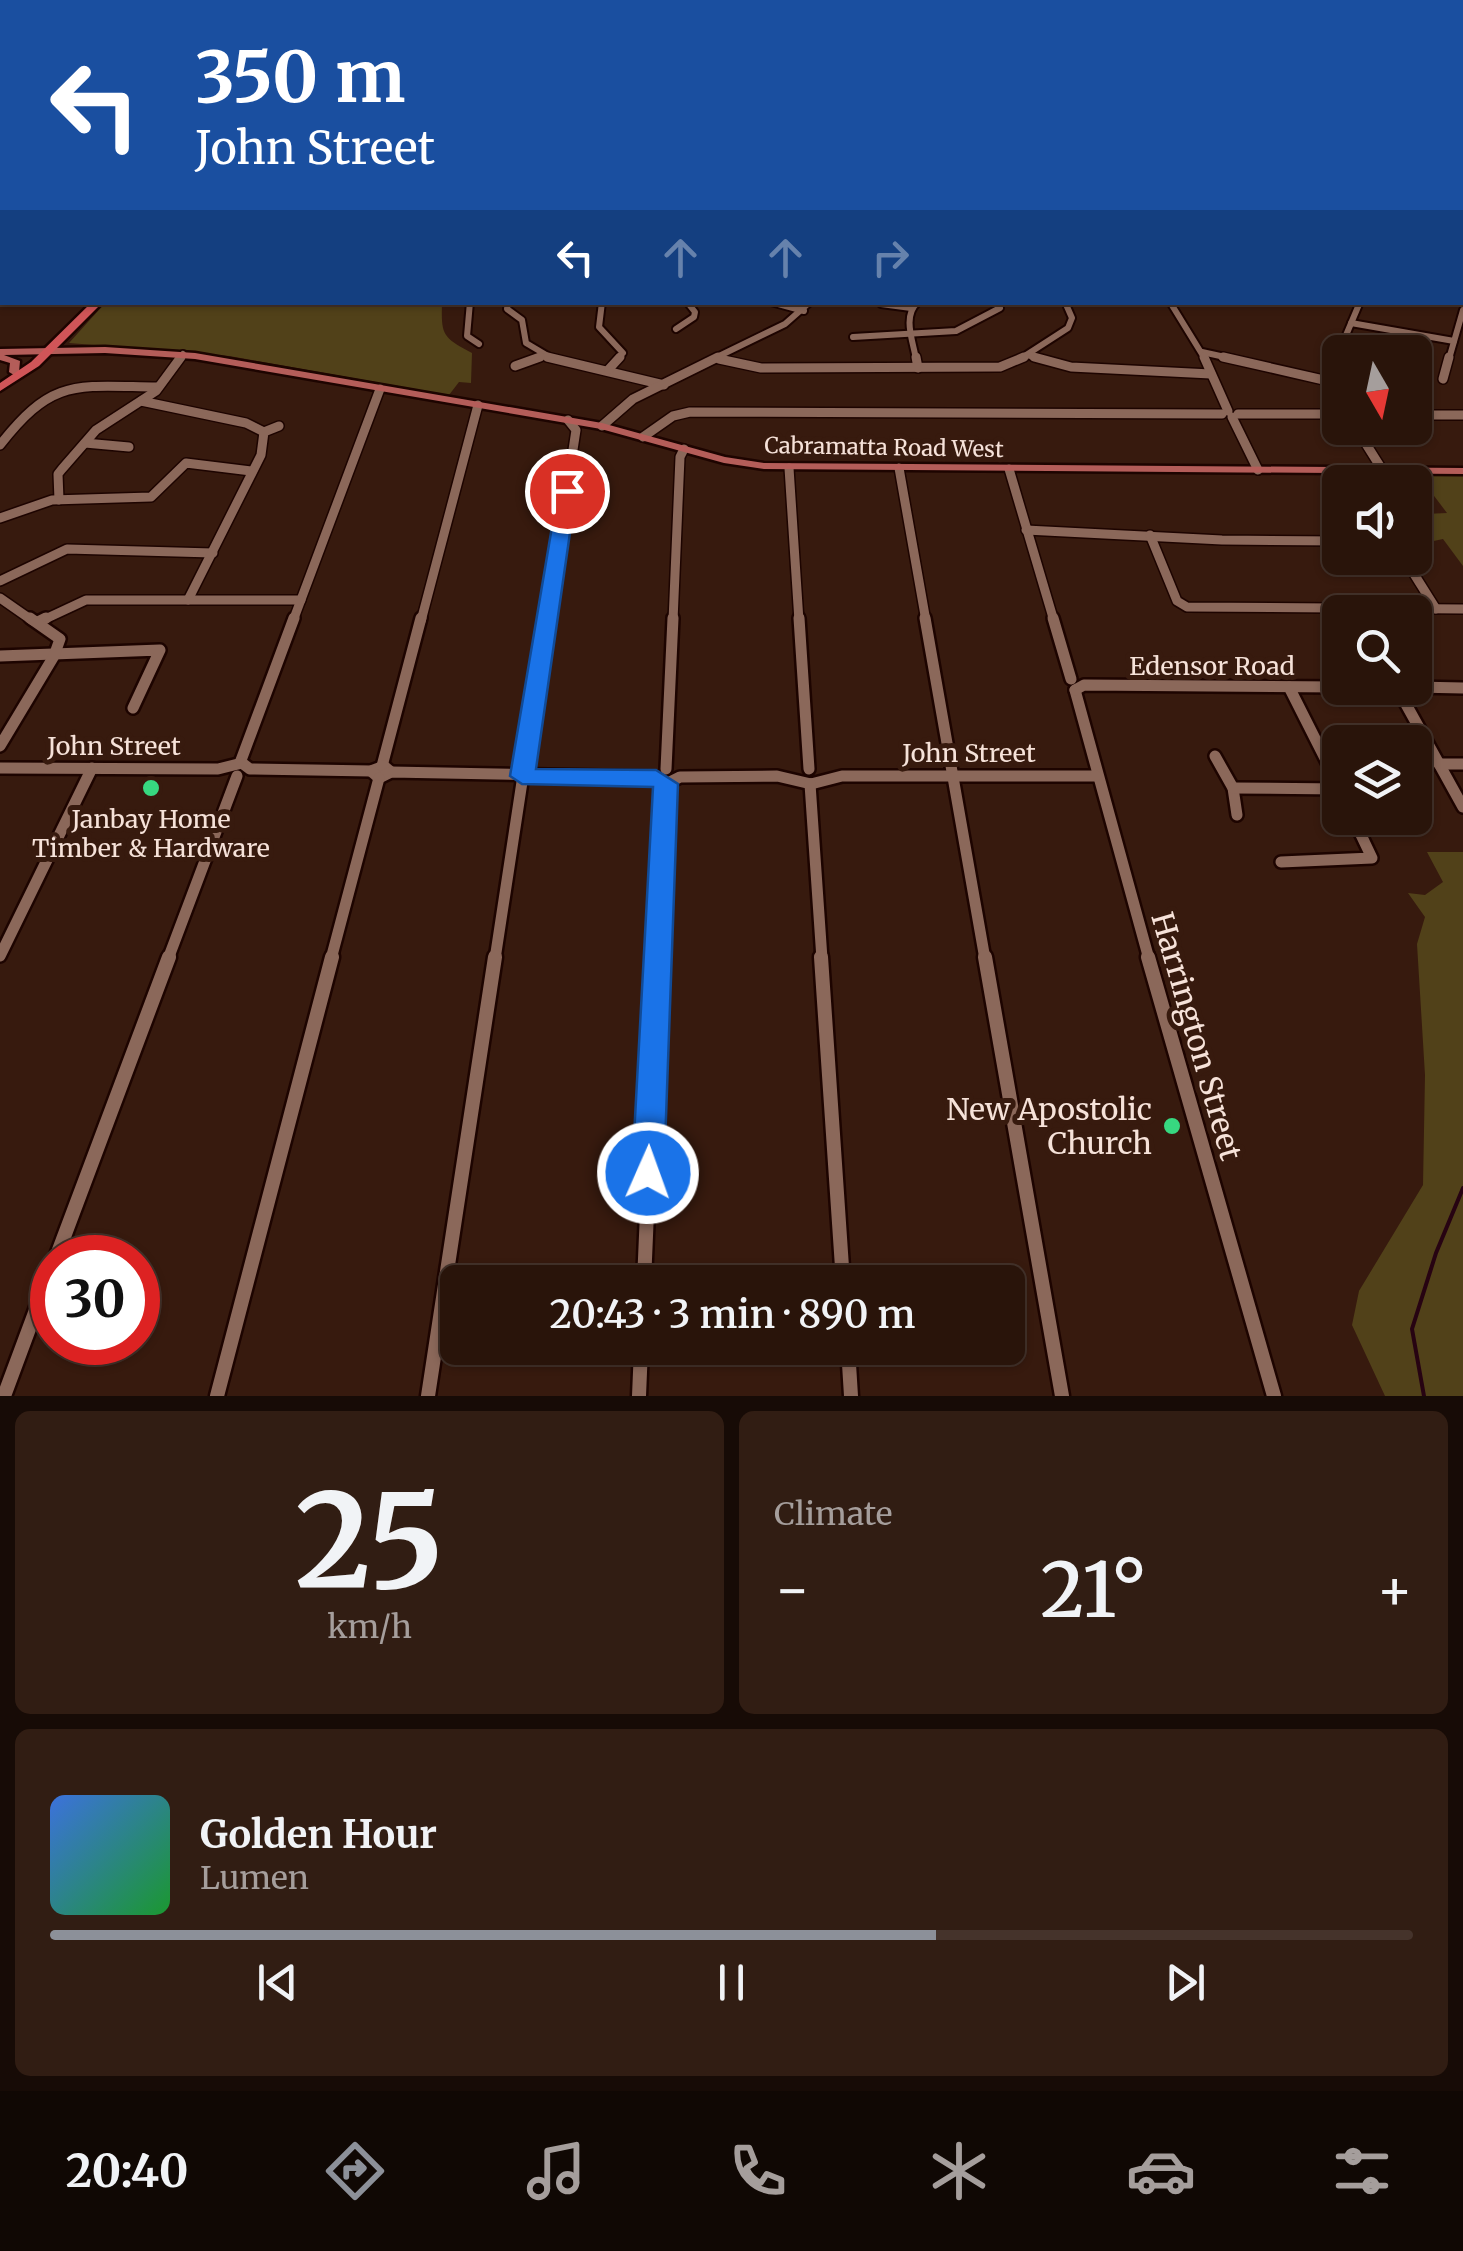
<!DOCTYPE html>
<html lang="en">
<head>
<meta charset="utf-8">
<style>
	:root { --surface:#29140a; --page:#311d13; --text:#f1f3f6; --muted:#a59e9c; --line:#45332b; --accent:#8c9099 }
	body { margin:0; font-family:Merriweather,serif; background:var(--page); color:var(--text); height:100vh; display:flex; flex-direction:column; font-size:38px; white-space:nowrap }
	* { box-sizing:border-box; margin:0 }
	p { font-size:32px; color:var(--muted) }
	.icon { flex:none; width:55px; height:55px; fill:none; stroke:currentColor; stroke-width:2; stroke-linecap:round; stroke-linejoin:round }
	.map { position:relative; height:1396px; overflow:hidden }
	.side { display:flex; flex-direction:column; gap:15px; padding:15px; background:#170b06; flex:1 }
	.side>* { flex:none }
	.banner { position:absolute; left:0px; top:0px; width:1465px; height:305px; box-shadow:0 2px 8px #0004,0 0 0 2px var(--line); background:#1a4fa0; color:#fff; overflow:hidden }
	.needle { width:65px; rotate:171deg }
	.tools { position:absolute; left:1322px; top:335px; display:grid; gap:20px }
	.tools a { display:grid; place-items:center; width:110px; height:110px; border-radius:15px; background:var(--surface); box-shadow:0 2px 8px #0004,0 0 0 2px var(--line); font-size:50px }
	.speed { position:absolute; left:30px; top:1235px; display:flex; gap:20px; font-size:50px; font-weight:700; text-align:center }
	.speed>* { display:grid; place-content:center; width:130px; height:130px; border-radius:50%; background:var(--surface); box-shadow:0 2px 8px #0004,0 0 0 2px var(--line); line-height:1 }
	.speed .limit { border:15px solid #d22; background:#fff; color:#111 }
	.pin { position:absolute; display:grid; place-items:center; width:85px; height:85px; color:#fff; margin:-42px; border:5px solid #fff; border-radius:50%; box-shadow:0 2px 10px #0007 }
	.me { position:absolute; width:110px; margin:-55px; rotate:2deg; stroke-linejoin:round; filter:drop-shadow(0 0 8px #0008) }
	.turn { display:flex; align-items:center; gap:35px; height:210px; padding:0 30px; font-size:45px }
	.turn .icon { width:130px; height:130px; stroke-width:2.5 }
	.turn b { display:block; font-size:70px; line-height:85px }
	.lanes { display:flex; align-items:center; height:95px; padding:0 30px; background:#0003; justify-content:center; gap:50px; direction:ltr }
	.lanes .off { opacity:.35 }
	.big { font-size:75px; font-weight:600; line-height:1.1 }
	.side .tile { flex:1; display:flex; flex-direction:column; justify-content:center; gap:15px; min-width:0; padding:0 35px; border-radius:15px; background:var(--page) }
	.side .dial { align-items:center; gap:0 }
	.dial b { font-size:130px; line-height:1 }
	.song { display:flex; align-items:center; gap:30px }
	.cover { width:120px; height:120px; border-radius:15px; background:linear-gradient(135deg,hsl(220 70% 55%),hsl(130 70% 35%)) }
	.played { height:10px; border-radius:5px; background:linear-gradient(90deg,var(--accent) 65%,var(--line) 65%) }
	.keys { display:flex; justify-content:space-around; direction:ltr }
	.heat { display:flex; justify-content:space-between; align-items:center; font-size:55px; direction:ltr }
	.side .tiles { flex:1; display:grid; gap:15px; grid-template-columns:1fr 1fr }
	.tile:last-child { grid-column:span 2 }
	.trip { position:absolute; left:440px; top:1265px; width:585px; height:100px; border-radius:15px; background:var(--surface); box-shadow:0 2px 8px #0004,0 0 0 2px var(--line); font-weight:600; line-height:100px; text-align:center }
	.dock { display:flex; height:160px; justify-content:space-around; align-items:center; background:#100804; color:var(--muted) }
	.dock .icon { width:70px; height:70px }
	.dock .active { color:var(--accent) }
	.dock b { font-size:45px; color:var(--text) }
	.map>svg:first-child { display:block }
	.green { fill:#514119 }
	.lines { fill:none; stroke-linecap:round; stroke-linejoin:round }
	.stream-far1 { stroke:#270312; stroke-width:2.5 }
	.stream { stroke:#270312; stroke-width:4 }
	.minor-far4-casing { stroke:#1d0400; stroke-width:8 }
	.minor-far3-casing { stroke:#1d0400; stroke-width:10 }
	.minor-far2-casing { stroke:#1d0400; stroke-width:12 }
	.minor-far1-casing { stroke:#1d0400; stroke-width:16 }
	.minor-casing { stroke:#1d0400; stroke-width:19 }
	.major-casing { stroke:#1d0400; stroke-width:5 }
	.highway-casing { stroke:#1d0400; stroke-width:5 }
	.minor-far4 { stroke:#8b685a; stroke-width:5 }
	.minor-far3 { stroke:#8b685a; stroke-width:6 }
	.minor-far2 { stroke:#8b685a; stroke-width:9 }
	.minor-far1 { stroke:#8b685a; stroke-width:11 }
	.minor { stroke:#8b685a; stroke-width:14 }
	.major { fill:#b45d59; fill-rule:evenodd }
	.highway { fill:#d05558; fill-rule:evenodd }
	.route { fill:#1a73e8; stroke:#114b97; stroke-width:2.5 }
	.poi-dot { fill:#37d880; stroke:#371a0e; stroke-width:4 }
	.labels { text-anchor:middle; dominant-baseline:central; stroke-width:10; stroke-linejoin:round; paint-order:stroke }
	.far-street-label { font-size:22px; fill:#f6e2d9; stroke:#371a0e }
	.street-label { font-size:25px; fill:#f6e2d9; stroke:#371a0e }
	.poi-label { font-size:25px; fill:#f6e2d9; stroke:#371a0e }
	.near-street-label { font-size:30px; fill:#f6e2d9; stroke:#371a0e }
	.near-poi-label { font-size:30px; fill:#f6e2d9; stroke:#371a0e; text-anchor:end }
</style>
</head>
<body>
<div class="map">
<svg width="1463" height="1396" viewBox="0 0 1463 1396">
	<rect width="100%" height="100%" fill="#371a0e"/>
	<!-- green -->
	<g class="green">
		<path d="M106 302 442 303C441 336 443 337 472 353L471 383 459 382 449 395 229 356 69 343Z"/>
		<path d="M1419 476H1463V566L1443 539 1415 545V533L1431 522 1425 514 1447 513Z"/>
		<path d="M1427 852H1463V1396H1385L1352 1325 1359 1291 1423 1185 1425 1075 1417 944 1425 917 1408 893 1425 895 1443 882Z"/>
	</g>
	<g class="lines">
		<!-- stream-far1 -->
		<path class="stream-far1" d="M721 2 726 0"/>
		<!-- stream -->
		<path class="stream" d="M1424 1396 1412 1329 1436 1253 1463 1188"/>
		<!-- minor-far4 casing -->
		<g class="minor-far4-casing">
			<g id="minor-far4">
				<path d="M231 0 235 2"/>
				<path d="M295 0 299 2"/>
				<path d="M793 0 802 2"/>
				<path d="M859 0 866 2"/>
				<path d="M911 0 925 2"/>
				<path d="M1021 0 1042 2"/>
				<path d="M1211 0H1215"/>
				<path d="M490 2 500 0"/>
				<path d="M594 2 601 0"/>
				<path d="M765 2 771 0"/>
				<path d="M1129 2 1135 0"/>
				<path d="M1350 2 1358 0"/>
			</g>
		</g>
		<!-- minor-far3 casing -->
		<g class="minor-far3-casing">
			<g id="minor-far3">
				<path d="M470 302 467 336 479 344"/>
				<path d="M508 302 507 309 522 320 526 343 553 359"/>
				<path d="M602 302 599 327 623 353 617 359"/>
				<path d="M771 302 804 311"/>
				<path d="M1170 302 1205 359"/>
				<path d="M881 304 911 308"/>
				<path d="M1351 323 1454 341"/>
				<path d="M676 329 694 317 695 312 687 302"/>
				<path d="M853 337 956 331 1000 308"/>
				<path d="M1202 352 1234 359"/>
				<path d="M1027 355 1043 359"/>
				<path d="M179 359 183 354"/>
				<path d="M533 359 542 356"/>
				<path d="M713 359 785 324 810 302"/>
				<path d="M916 359C913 341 902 316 918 302"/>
				<path d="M1020 359 1068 328 1072 318 1065 302"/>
				<path d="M1336 359 1360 302"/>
				<path d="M1449 359 1463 310"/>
			</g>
		</g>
		<!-- minor-far2 casing -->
		<g class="minor-far2-casing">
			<g id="minor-far2">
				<path d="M547 357 664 385"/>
				<path d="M916 357 918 368"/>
				<path d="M1034 357 1071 367 1211 374"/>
				<path d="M1204 357 1228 411"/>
				<path d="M1223 357 1328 381"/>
				<path d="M1337 357 1329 384 1340 402"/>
				<path d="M719 359 761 368 1000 367 1024 357"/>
				<path d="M515 366 540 357"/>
				<path d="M609 369 620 357"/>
				<path d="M1443 379 1449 357"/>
				<path d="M141 401 246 423 264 432"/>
				<path d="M1238 414H1340"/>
				<path d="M1415 415H1463"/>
				<path d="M1232 417 1258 470"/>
				<path d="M602 426 633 399 718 357"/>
				<path d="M1356 428 1383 471"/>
				<path d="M643 437 673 416 690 412 1222 414"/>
				<path d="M85 443 129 447"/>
				<path d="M0 445C53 377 76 386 157 387"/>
				<path d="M789 468 799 621"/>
				<path d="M899 468 926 621"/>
				<path d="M1009 469 1054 621"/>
				<path d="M59 500 58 474 62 469 96 430 156 391 181 357"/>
				<path d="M0 518 52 500 151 497 186 463 251 471"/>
				<path d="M1026 530 1222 540 1340 541"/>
				<path d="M1150 535 1177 601 1187 607 1463 609"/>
				<path d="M1404 558 1436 609"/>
				<path d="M0 581 67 549 213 553"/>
				<path d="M0 598 33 621"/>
				<path d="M188 600 261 455 264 432 279 426"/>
				<path d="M41 621 86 600H301"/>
				<path d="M293 621 380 389"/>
				<path d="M421 621 478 405"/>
				<path d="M547 621 576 430 568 420"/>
				<path d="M673 621 680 457 684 449"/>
			</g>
		</g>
		<!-- minor-far1 casing -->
		<g class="minor-far1-casing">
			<g id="minor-far1">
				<path d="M799 618 809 769"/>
				<path d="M925 618 985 959"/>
				<path d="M1053 618 1071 679"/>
				<path d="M38 622 46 618"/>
				<path d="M0 656 160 650 133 708"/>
				<path d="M1289 687 1340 788"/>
				<path d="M1415 687 1463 688"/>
				<path d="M1397 688 1463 807"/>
				<path d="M1075 690 1149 959"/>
				<path d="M1075 690 1084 685 1340 687"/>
				<path d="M0 746 54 656 60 639 30 618"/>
				<path d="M1215 756 1233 788 1237 815"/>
				<path d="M240 763 294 618"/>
				<path d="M1439 764H1463"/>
				<path d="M382 766 421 618"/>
				<path d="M0 768 218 769 242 763 250 769 371 771 384 766 391 772"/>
				<path d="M666 769 673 618"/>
				<path d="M371 771 379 778 391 772 656 777 666 784 680 777 777 776 811 784 842 776H1096"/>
				<path d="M810 784 822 959"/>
				<path d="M1233 788 1340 789"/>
				<path d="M1281 862 1372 858 1353 818"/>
				<path d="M0 956 92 768"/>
				<path d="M168 959 237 776"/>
				<path d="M331 959 379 778"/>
				<path d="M495 959 547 618"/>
				<path d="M658 959 666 784"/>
			</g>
		</g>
		<!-- minor casing -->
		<g class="minor-casing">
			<g id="minor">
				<path d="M821 957 843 1282"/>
				<path d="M985 957 1062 1396"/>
				<path d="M1148 957 1274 1396"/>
				<path d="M56 1258 169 957"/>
				<path d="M644 1282 658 957"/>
				<path d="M848 1348 851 1396"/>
				<path d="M4 1396 52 1267"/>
				<path d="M217 1396 332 957"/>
				<path d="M428 1396 495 957"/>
				<path d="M639 1396 641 1348"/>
			</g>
		</g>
		<!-- major casing -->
		<g class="major-casing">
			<g id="major">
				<rect x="1462" y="51" width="1" height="4"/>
				<rect x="1462" y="107" width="1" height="4"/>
				<path d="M105 347 195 353 602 423 725 457 764 463 1463 468V474L764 469 724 463 601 429 195 359 105 353 4 355 20 361 19 372 14 375 9 372 10 363 0 360V349Z"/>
			</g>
		</g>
		<!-- highway casing -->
		<g class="highway-casing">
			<g id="highway">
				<path d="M155 0H162L163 2H157Z"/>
				<path d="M92 302H103L39 366 0 391V383L31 362Z"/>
			</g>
		</g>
		<!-- minor-far4 -->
		<use href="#minor-far4" class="minor-far4"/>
		<!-- minor-far3 -->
		<use href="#minor-far3" class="minor-far3"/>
		<!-- minor-far2 -->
		<use href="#minor-far2" class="minor-far2"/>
		<!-- minor-far1 -->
		<use href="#minor-far1" class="minor-far1"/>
		<!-- minor -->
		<use href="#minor" class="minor"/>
		<!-- major -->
		<use href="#major" class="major"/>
		<!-- highway -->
		<use href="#highway" class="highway"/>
	</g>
	<!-- route -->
	<path class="route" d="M567 485 576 491 536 769 656 770 678 784 664 1173 659 1182 648 1186 637 1182 632 1173 653 787 522 784 510 776 558 491Z"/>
	<!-- markers -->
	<g class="poi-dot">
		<circle cx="151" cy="788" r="10"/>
		<circle cx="1172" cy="1126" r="10"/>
	</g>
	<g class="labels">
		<!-- far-street labels -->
		<g class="far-street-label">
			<text transform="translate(884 447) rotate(1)">Cabramatta Road West</text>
		</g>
		<!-- street labels -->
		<g class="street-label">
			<text x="1212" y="666">Edensor Road</text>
			<text x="114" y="746">John Street</text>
			<text x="969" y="753">John Street</text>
		</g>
		<!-- poi labels -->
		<g class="poi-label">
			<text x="151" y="819">Janbay Home<tspan x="151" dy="29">Timber &amp; Hardware</tspan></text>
		</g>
		<!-- near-street labels -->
		<g class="near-street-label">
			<text transform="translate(1197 1036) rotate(74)">Harrington Street</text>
		</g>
		<!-- near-poi labels -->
		<g class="near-poi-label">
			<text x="1152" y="1109">New Apostolic<tspan x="1152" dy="34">Church</tspan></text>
		</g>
	</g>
</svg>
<div class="tools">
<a><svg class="needle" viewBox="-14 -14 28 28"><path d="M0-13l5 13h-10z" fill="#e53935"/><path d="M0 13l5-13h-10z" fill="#a59e9c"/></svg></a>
<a><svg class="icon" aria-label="sound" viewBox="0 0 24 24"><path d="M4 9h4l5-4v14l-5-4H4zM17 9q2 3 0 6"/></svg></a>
<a><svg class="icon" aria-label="search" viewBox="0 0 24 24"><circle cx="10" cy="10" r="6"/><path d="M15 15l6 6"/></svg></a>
<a><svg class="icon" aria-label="layers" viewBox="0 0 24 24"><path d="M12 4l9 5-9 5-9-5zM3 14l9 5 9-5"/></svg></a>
</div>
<div class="speed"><div class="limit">30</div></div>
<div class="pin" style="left:567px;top:491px;background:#d93025"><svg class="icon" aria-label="arrive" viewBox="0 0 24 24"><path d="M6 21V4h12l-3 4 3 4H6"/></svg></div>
<svg class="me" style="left:648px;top:1173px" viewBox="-20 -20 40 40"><circle r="17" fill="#1a73e8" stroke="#fff" stroke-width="3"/><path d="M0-11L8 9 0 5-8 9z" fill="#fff"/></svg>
<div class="trip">20:43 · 3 min · 890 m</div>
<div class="banner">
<div class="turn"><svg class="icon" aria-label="left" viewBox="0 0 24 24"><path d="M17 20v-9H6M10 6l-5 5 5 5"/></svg><div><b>350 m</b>John Street</div></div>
<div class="lanes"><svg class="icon" aria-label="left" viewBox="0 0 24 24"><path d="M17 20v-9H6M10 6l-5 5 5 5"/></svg><svg class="icon off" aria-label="ahead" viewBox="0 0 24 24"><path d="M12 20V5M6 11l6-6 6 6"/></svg><svg class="icon off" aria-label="ahead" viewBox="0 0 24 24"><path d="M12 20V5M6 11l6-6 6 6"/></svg><svg class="icon off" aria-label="right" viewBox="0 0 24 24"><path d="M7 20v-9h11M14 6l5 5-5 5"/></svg></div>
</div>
</div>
<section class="side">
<div class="tiles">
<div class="tile dial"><b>25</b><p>km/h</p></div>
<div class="tile"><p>Climate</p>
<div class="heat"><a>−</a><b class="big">21°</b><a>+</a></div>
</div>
<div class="tile">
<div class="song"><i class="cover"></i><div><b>Golden Hour</b><p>Lumen</p></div></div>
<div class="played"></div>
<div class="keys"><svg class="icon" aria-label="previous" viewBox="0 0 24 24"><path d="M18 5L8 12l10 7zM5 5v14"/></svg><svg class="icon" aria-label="pause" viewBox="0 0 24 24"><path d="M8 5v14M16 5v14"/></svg><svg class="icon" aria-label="next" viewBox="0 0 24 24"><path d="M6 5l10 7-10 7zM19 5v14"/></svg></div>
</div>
</div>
</section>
<nav class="dock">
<b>20:40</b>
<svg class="icon active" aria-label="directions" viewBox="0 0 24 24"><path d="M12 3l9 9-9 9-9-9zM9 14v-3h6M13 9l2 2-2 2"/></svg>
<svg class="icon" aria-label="music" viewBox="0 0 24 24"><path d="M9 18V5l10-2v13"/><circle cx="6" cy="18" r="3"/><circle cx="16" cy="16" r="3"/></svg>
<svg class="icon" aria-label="phone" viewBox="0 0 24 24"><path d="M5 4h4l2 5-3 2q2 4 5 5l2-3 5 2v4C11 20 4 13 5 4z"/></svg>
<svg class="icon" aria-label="climate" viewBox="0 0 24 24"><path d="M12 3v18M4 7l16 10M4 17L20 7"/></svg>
<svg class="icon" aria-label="car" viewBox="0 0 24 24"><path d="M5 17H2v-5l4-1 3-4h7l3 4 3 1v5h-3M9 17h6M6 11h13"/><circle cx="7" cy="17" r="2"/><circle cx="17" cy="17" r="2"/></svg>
<svg class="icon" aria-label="filters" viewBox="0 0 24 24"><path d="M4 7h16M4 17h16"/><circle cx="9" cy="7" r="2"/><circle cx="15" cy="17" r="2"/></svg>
</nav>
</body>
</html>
